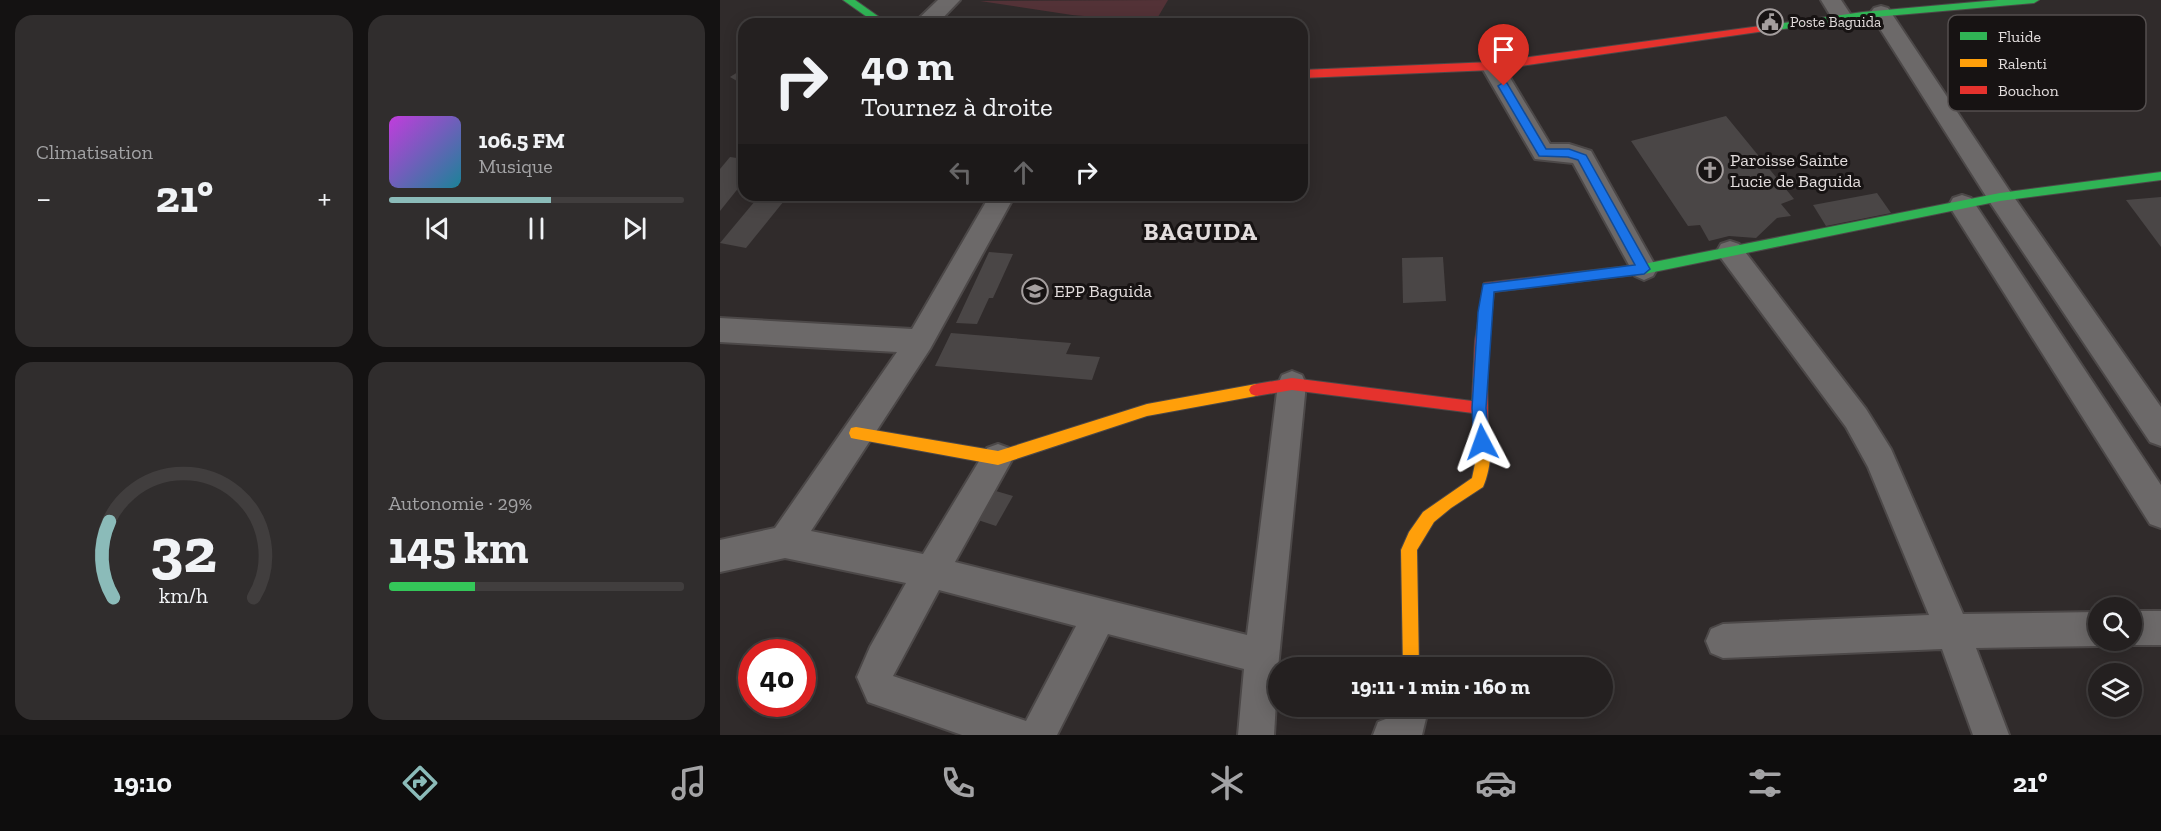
<!DOCTYPE html>
<html lang="fr">
<head>
<meta charset="utf-8">
<style>
	:root { --surface:#242020; --page:#302d2d; --text:#f1f3f6; --muted:#a3a3a5; --line:#413e3e; --accent:#8bbbb9 }
	body { margin:0; font-family:"Zilla Slab",serif; background:var(--page); color:var(--text); height:100vh; display:flex; flex-direction:column; font-size:22px; white-space:nowrap }
	* { box-sizing:border-box; margin:0 }
	p { font-size:20px; color:var(--muted) }
	.icon { flex:none; width:33px; height:33px; fill:none; stroke:currentColor; stroke-width:2; stroke-linecap:round; stroke-linejoin:round }
	.map { position:relative; flex:1; overflow:hidden }
	.side { display:flex; flex-direction:column; gap:15px; padding:15px; background:#141212; width:720px }
	.side>* { flex:none }
	.hud { position:absolute; left:18px; top:18px; width:570px; height:183px; border-radius:18px; box-shadow:0 3px 15px #0003,0 0 0 2px var(--line); background:#242020; color:var(--text); overflow:hidden }
	.fabs { position:absolute; left:1368px; top:597px; display:grid; gap:12px }
	.fabs a { display:grid; place-items:center; width:54px; height:54px; border-radius:50%; background:var(--surface); box-shadow:0 3px 15px #0003,0 0 0 2px var(--line); font-size:30px }
	.speed { position:absolute; left:18px; top:639px; display:flex; gap:12px; font-size:30px; font-weight:700; text-align:center }
	.speed>* { display:grid; place-content:center; width:78px; height:78px; border-radius:50%; background:var(--surface); box-shadow:0 3px 15px #0003,0 0 0 2px var(--line); line-height:1 }
	.speed .limit { border:9px solid #d22; background:#fff; color:#111 }
	.pin { position:absolute; display:grid; place-items:center; width:51px; height:51px; color:#fff; margin:-62px -26px; border-radius:50% 50% 50% 0; rotate:-45deg; box-shadow:0 0 6px #0007 }
	.pin .icon { rotate:45deg }
	.me { position:absolute; width:66px; margin:-33px; rotate:356deg; stroke-linejoin:round; filter:drop-shadow(0 0 4px #0008) }
	.turn { display:flex; align-items:center; gap:21px; height:126px; padding:0 24px; font-size:27px }
	.turn .icon { width:78px; height:78px; stroke-width:2.5 }
	.turn b { display:block; font-size:42px; line-height:51px }
	.lanes { display:flex; align-items:center; height:57px; padding:0 24px; background:#0003; justify-content:center; gap:30px; direction:ltr }
	.lanes .off { opacity:.35 }
	.big { font-size:45px; font-weight:800; line-height:1.1 }
	.side .widget { flex:1; display:flex; flex-direction:column; justify-content:center; gap:9px; min-width:0; padding:0 21px; border-radius:18px; background:var(--page) }
	.side .dial { align-items:center; gap:0 }
	.dial svg { height:156px; overflow:visible; fill:none; stroke:var(--line); stroke-width:7; stroke-linecap:round; text-anchor:middle }
	.dial text { fill:var(--text); stroke:none }
	.song { display:flex; align-items:center; gap:18px }
	.cover { width:72px; height:72px; border-radius:9px; background:linear-gradient(135deg,hsl(290 70% 55%),hsl(190 70% 35%)) }
	.played { height:6px; border-radius:3px; background:linear-gradient(90deg,var(--accent) 55%,var(--line) 55%) }
	.keys { display:flex; justify-content:space-around; direction:ltr }
	.heat { display:flex; justify-content:space-between; align-items:center; font-size:33px; direction:ltr }
	.charge { height:9px; border-radius:4px; background:linear-gradient(90deg,#34c759 29%,var(--line) 0) }
	.side .tiles { flex:1; display:grid; gap:15px; grid-template-columns:repeat(2,1fr) }
	.trip { position:absolute; left:548px; top:657px; width:345px; height:60px; border-radius:30px; background:var(--surface); box-shadow:0 3px 15px #0003,0 0 0 2px var(--line); font-weight:800; line-height:60px; text-align:center }
	.tabs { display:flex; height:96px; justify-content:space-around; align-items:center; background:#0e0d0d; color:var(--muted) }
	.tabs .icon { width:42px; height:42px }
	.tabs .on { color:var(--accent) }
	.tabs b { font-size:27px; color:var(--text) }
	main { display:flex; flex:1; min-height:0 }
	.map>svg:first-child { display:block }
	.green { fill:#533237 }
	.building { fill:#4a4646 }
	.lines { fill:none; stroke-linecap:round; stroke-linejoin:round }
	.street-casing { stroke:#4c4848; stroke-width:4 }
	.fast-casing { stroke:#4c4848; stroke-width:2 }
	.slow-casing { stroke:#4c4848; stroke-width:2 }
	.jam-casing { stroke:#4c4848; stroke-width:2 }
	.street { fill:#6c6969; fill-rule:evenodd }
	.fast { fill:#30b455; fill-rule:evenodd }
	.slow { fill:#ff9f0a; fill-rule:evenodd }
	.jam { fill:#e5322d; fill-rule:evenodd }
	.route { fill:#1a73e8; stroke:#114b97; stroke-width:1.5 }
	.labels { text-anchor:middle; dominant-baseline:central; stroke-width:6; stroke-linejoin:round; paint-order:stroke }
	.far-poi-label { font-size:15px; fill:#e2dcdc; stroke:#171313; text-anchor:start }
	.poi-label { font-size:18px; fill:#e2dcdc; stroke:#171313; text-anchor:start }
	.district-label { font-size:24px; font-weight:bold; letter-spacing:1.5px; fill:#e2dcdc; stroke:#171313 }
	.key { fill:#171313; stroke:#544f4f; stroke-width:1.5 }
	.key-label { font-size:16px; fill:#e2dcdc }
</style>
</head>
<body>
<main>
<section class="side">
<div class="tiles">
<div class="widget"><p>Climatisation</p>
<div class="heat"><a>−</a><b class="big">21°</b><a>+</a></div>
</div>
<div class="widget">
<div class="song"><i class="cover"></i><div><b>106.5 FM</b><p>Musique</p></div></div>
<div class="played"></div>
<div class="keys"><svg class="icon" aria-label="previous" viewBox="0 0 24 24"><path d="M18 5L8 12l10 7zM5 5v14"/></svg><svg class="icon" aria-label="pause" viewBox="0 0 24 24"><path d="M8 5v14M16 5v14"/></svg><svg class="icon" aria-label="next" viewBox="0 0 24 24"><path d="M6 5l10 7-10 7zM19 5v14"/></svg></div>
</div>
<div class="widget dial"><svg viewBox="0 0 100 80">
<path d="M14 69A42 42 0 1 1 86 69"/>
<path d="M14 69A42 42 0 0 1 12 30" stroke="#8bbbb9"/>
<text x="50" y="56" font-size="32" font-weight="700">32</text>
<text x="50" y="72" font-size="11">km/h</text>
</svg></div>
<div class="widget"><p>Autonomie · 29%</p><b class="big">145 km</b><div class="charge"></div></div>
</div>
</section>
<div class="map">
<svg width="1441" height="735" viewBox="0 0 1441 735">
	<rect width="100%" height="100%" fill="#302b2b"/>
	<!-- green -->
	<path class="green" d="M448 0 435 22 352 15 260 1Z"/>
	<!-- building -->
	<g class="building">
		<path d="M24 68V85L10 77Z"/>
		<path d="M1006 116 1074 199 1061 204 1071 216 1057 218 1036 238 1009 236 989 241 980 225 968 226 911 141Z"/>
		<path d="M10 157 24 159V181L0 211V169Z"/>
		<path d="M1157 193 1171 213 1106 226 1093 205Z"/>
		<path d="M40 195 68 196 26 248 0 243Z"/>
		<path d="M166 195H217L216 197 165 198Z"/>
		<path d="M1441 197V247L1406 200Z"/>
		<path d="M269 252 293 254 273 298H269L257 324 236 323Z"/>
		<path d="M723 257 726 301 683 303 682 258Z"/>
		<path d="M231 333 351 343 346 354 380 357 372 380 215 366Z"/>
		<path d="M276 491 293 496 276 526 258 520Z"/>
	</g>
	<g class="lines">
		<!-- street casing -->
		<g class="street-casing">
			<g id="street">
				<path d="M218 0H240L217 24H193Z"/>
				<path d="M1101 0H1121L1133 18 1129 23 1122 25 1115 23Z"/>
				<path d="M1161 6 1168 8 1289 190 1441 407V446L1430 442 1271 204 1150 13 1154 8Z"/>
				<path d="M772 59 780 61 830 144H849L871 151 937 269 933 276 924 280 915 276 853 163 815 159 761 66 764 61Z"/>
				<path d="M270 195H295L210 349 91 531 203 554 267 448 278 444 289 448 293 458 235 562 527 635 558 384 562 375 572 371 582 375 586 384 558 668 554 735H518L524 669 388 634 337 735H242L148 702 137 677 150 647 186 583 65 558 0 572V540L55 528 177 352 0 342V318L192 329ZM219 590 356 626 306 721 173 676Z"/>
				<path d="M1242 195 1251 198 1441 485V528L1430 524 1233 212 1229 205 1233 198Z"/>
				<path d="M1010 241 1019 244 1146 409 1171 449 1243 614 1378 612V640H1390L1378 646 1256 648 1289 735H1253L1222 649 1003 658 991 653 986 641 991 629 1003 624 1209 615 1148 467 1126 427 1001 258 997 251 1001 244Z"/>
				<path d="M1412 611H1441V645H1412L1401 640H1412Z"/>
				<path d="M673 706H709L702 735H653L658 722 671 717Z"/>
			</g>
		</g>
		<!-- fast casing -->
		<g class="fast-casing">
			<g id="fast">
				<path d="M123 0H135L169 24H157Z"/>
				<path d="M1278 0H1319L1314 3 1143 18 1048 31 1043 28 1048 25 1143 12Z"/>
				<path d="M1441 172V180L1280 201 924 274 865 281 859 276 865 271 924 264 1280 193Z"/>
			</g>
		</g>
		<!-- slow casing -->
		<g class="slow-casing">
			<g id="slow">
				<path d="M536 384 541 386 543 390 541 394 536 396 427 416 278 465 136 439 131 438 129 433 131 428 136 427 278 451 427 404Z"/>
				<path d="M761 427 766 428C774 445 770 471 763 487L731 508 714 522 697 550 699 668H683L681 550 689 532 703 512 752 478 756 459 754 433 756 428Z"/>
			</g>
		</g>
		<!-- jam casing -->
		<g class="jam-casing">
			<g id="jam">
				<path d="M1048 25 1053 28 1052 30 772 70 582 78V70L772 62Z"/>
				<path d="M865 271 871 276 865 281 774 292 767 360 768 433 766 438 761 439 756 438 753 413 572 390 536 396 531 394 529 390 531 386 536 384 572 378 752 401 755 341 764 283Z"/>
			</g>
		</g>
		<!-- street -->
		<use href="#street" class="street"/>
		<!-- fast -->
		<use href="#fast" class="fast"/>
		<!-- slow -->
		<use href="#slow" class="slow"/>
		<!-- jam -->
		<use href="#jam" class="jam"/>
	</g>
	<!-- route -->
	<path class="route" d="M784 82 787 83 826 149H849L866 155 930 269 924 274 774 292 766 408 769 442 767 447 762 449 756 447 754 442 752 408 758 312 763 284 915 265 858 160 848 157 819 156 778 86Z"/>
	<!-- icons -->
	<defs>
		<g id="civic-ring" transform="scale(1.35)"><circle r="9.5" fill="#171313" stroke="#a49e9e" stroke-width="1.5"/><path d="M-.6-6.5H3V-4.5H.6V-3L4-1V1h2V6H-6V1h2V-1L-.6-3ZM-1.2 2.5V6h2.4V2.5Z" fill="#a49e9e"/></g>
		<g id="church-ring" transform="scale(1.35)"><circle r="9.5" fill="#171313" stroke="#a49e9e" stroke-width="1.5"/><path d="M-1.2-6h2.4v3.5h3.3v2.4h-3.3V6h-2.4V-.1h-3.3v-2.4h3.3Z" fill="#a49e9e"/></g>
		<g id="school-ring" transform="scale(1.35)"><circle r="9.5" fill="#171313" stroke="#a49e9e" stroke-width="1.5"/><path d="M0-5L7-2L0 1L-7-2ZM-4 1L0 2.5L4 1V4Q0 6-4 4Z" fill="#a49e9e"/></g>
	</defs>
	<g fill-rule="evenodd">
		<use href="#civic-ring" x="1050" y="22"/>
		<use href="#church-ring" x="990" y="170"/>
		<use href="#school-ring" x="315" y="291"/>
	</g>
	<g class="labels">
		<!-- far-poi labels -->
		<g class="far-poi-label">
			<text x="1070" y="22">Poste Baguida</text>
		</g>
		<!-- poi labels -->
		<g class="poi-label">
			<text x="1010" y="160">Paroisse Sainte<tspan x="1010" dy="21">Lucie de Baguida</tspan></text>
			<text x="334" y="291">EPP Baguida</text>
		</g>
		<!-- district labels -->
		<g class="district-label">
			<text x="481" y="231">BAGUIDA</text>
		</g>
	</g>
	<!-- legend -->
	<rect x="1228" y="15" width="198" height="96" rx="9" class="key"/>
	<rect x="1240" y="32" width="27" height="8" fill="#30b455"/>
	<rect x="1240" y="59" width="27" height="8" fill="#ff9f0a"/>
	<rect x="1240" y="86" width="27" height="8" fill="#e5322d"/>
	<g class="key-label">
		<text x="1278" y="42">Fluide</text>
		<text x="1278" y="69">Ralenti</text>
		<text x="1278" y="96">Bouchon</text>
	</g>
</svg>
<div class="fabs">
<a><svg class="icon" aria-label="search" viewBox="0 0 24 24"><circle cx="10" cy="10" r="6"/><path d="M15 15l6 6"/></svg></a>
<a><svg class="icon" aria-label="layers" viewBox="0 0 24 24"><path d="M12 4l9 5-9 5-9-5zM3 14l9 5 9-5"/></svg></a>
</div>
<div class="speed"><div class="limit">40</div></div>
<div class="pin" style="left:784px;top:86px;background:#d93025"><svg class="icon" aria-label="arrive" viewBox="0 0 24 24"><path d="M6 21V4h12l-3 4 3 4H6"/></svg></div>
<svg class="me" style="left:762px;top:442px" viewBox="-20 -20 40 40"><path d="M0-17L14 15 0 8-14 15z" fill="#1a73e8" stroke="#fff" stroke-width="4"/></svg>
<div class="trip">19:11 · 1 min · 160 m</div>
<div class="hud">
<div class="turn"><svg class="icon" aria-label="right" viewBox="0 0 24 24"><path d="M7 20v-9h11M14 6l5 5-5 5"/></svg><div><b>40 m</b>Tournez à droite</div></div>
<div class="lanes"><svg class="icon off" aria-label="left" viewBox="0 0 24 24"><path d="M17 20v-9H6M10 6l-5 5 5 5"/></svg><svg class="icon off" aria-label="ahead" viewBox="0 0 24 24"><path d="M12 20V5M6 11l6-6 6 6"/></svg><svg class="icon" aria-label="right" viewBox="0 0 24 24"><path d="M7 20v-9h11M14 6l5 5-5 5"/></svg></div>
</div>
</div>
</main>
<nav class="tabs">
<b>19:10</b>
<svg class="icon on" aria-label="directions" viewBox="0 0 24 24"><path d="M12 3l9 9-9 9-9-9zM9 14v-3h6M13 9l2 2-2 2"/></svg>
<svg class="icon" aria-label="music" viewBox="0 0 24 24"><path d="M9 18V5l10-2v13"/><circle cx="6" cy="18" r="3"/><circle cx="16" cy="16" r="3"/></svg>
<svg class="icon" aria-label="phone" viewBox="0 0 24 24"><path d="M5 4h4l2 5-3 2q2 4 5 5l2-3 5 2v4C11 20 4 13 5 4z"/></svg>
<svg class="icon" aria-label="climate" viewBox="0 0 24 24"><path d="M12 3v18M4 7l16 10M4 17L20 7"/></svg>
<svg class="icon" aria-label="car" viewBox="0 0 24 24"><path d="M5 17H2v-5l4-1 3-4h7l3 4 3 1v5h-3M9 17h6M6 11h13"/><circle cx="7" cy="17" r="2"/><circle cx="17" cy="17" r="2"/></svg>
<svg class="icon" aria-label="filters" viewBox="0 0 24 24"><path d="M4 7h16M4 17h16"/><circle cx="9" cy="7" r="2"/><circle cx="15" cy="17" r="2"/></svg>
<b>21°</b>
</nav>
</body>
</html>
